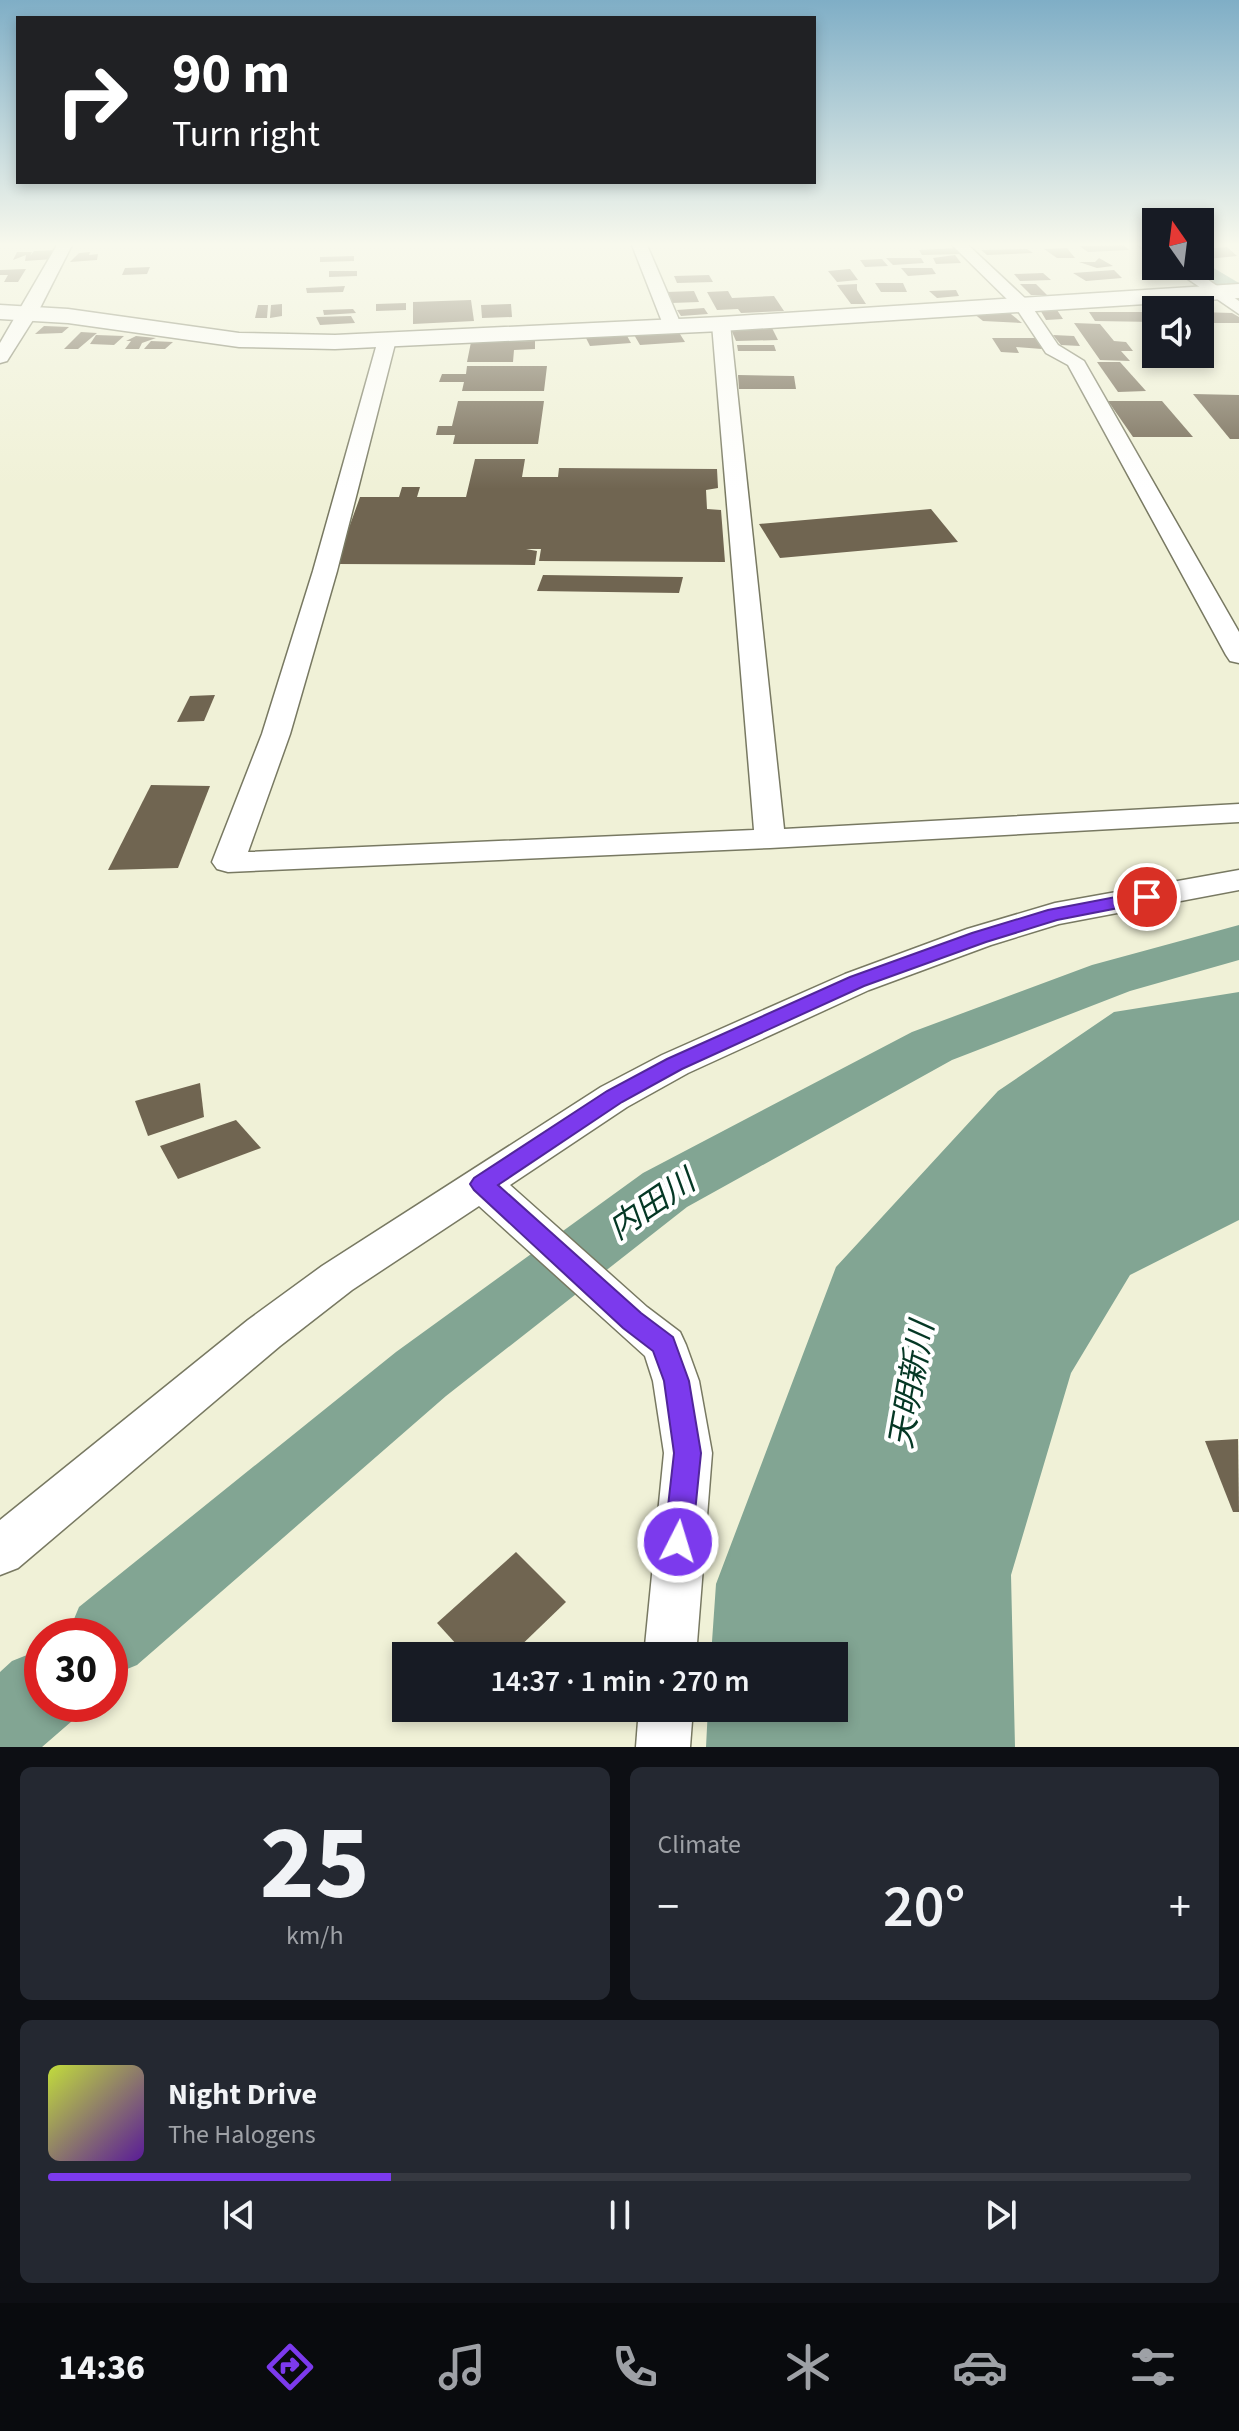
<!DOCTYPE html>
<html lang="en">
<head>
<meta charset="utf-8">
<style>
	:root { --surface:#171b24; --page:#242831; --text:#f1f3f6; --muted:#9ea1a6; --line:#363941; --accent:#7c3aed }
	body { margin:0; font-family:"Source Sans 3","Noto Sans JP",sans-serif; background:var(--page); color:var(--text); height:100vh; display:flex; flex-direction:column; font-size:30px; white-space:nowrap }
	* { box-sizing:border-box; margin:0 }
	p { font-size:26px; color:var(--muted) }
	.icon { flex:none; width:44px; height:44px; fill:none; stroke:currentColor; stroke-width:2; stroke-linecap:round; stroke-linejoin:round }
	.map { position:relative; height:1747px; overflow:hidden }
	.drawer { display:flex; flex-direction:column; gap:20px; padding:20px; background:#0d0f14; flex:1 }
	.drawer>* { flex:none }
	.banner { position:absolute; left:16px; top:16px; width:800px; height:168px; border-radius:0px; box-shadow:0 4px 12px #0003; background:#202124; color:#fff; overflow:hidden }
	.needle { width:52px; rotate:346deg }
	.tools { position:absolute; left:1142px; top:208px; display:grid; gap:16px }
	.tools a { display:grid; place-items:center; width:72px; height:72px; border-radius:0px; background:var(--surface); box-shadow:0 4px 12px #0003; font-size:40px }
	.speed { position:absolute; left:24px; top:1618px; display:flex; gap:16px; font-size:40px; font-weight:700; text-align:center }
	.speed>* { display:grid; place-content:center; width:104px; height:104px; border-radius:50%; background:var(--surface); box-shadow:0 4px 12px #0003; line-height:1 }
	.speed .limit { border:12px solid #d22; background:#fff; color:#111 }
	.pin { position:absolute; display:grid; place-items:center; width:68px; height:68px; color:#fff; margin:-34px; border:4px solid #fff; border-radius:50%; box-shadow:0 2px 8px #0007 }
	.me { position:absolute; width:88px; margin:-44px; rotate:5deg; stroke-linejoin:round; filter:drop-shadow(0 0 6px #0008) }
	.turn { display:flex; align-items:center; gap:28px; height:168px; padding:0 24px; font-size:36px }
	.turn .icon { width:104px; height:104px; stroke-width:2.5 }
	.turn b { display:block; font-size:56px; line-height:68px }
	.big { font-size:60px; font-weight:600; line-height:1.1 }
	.drawer .widget { flex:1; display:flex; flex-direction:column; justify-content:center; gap:12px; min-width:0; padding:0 28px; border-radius:12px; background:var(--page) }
	.drawer .dial { align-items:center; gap:0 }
	.dial b { font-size:104px; line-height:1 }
	.song { display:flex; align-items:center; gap:24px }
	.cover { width:96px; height:96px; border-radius:12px; background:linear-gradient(135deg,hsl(70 70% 55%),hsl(270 70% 35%)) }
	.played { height:8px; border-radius:4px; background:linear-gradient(90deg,var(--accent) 30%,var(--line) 30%) }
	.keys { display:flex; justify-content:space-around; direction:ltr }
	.heat { display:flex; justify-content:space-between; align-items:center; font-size:44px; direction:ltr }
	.drawer .tiles { flex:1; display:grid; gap:20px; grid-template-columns:1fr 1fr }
	.widget:last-child { grid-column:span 2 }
	.trip { position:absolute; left:392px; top:1642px; width:456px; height:80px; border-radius:0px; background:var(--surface); box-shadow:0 4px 12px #0003; font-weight:600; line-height:80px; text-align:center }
	.menu { display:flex; height:128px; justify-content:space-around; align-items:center; background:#090b0e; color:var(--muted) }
	.menu .icon { width:56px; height:56px }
	.menu .selected { color:var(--accent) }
	.menu b { font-size:36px; color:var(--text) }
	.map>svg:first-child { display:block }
	.water { fill:#82a593 }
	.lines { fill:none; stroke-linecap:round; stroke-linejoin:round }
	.river { fill:#82a593; fill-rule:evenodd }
	.building { fill:#706551 }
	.minor-casing { stroke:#787962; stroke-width:3 }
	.secondary-casing { stroke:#787962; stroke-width:3 }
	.minor { fill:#fff; fill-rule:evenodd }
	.secondary { fill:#fff; fill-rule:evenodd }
	.route { fill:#7c3aed; stroke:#51269a; stroke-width:2 }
	.labels { text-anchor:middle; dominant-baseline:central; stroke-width:8; stroke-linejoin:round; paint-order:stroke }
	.near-water-label { font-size:32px; font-style:italic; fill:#043724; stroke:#fff }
</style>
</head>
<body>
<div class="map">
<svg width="1239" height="1747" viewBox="0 0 1239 1747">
	<rect width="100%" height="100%" fill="#f0f1d7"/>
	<!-- water -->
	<path class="water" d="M1239 992V1220L1130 1275 1071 1373 1011 1575 1015 1747H706L708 1708H834V1656H711L716 1584 836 1267 998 1091 1114 1012Z"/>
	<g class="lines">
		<!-- river -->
		<g class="river">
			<path d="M1200 260 1239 283V303L1230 301 1182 266H1200Z"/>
			<path d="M1239 925V960L1130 991 952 1060 687 1207 446 1396 137 1665 110 1676V1636H67L79 1607 396 1352 643 1173 912 1032 1092 965Z"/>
			<path d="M42 1649V1704H78L72 1721 42 1747H0V1672L12 1661Z"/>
		</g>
	</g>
	<!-- building -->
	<g class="building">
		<path d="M1124 245 1129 250 1088 252 1079 246Z"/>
		<path d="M1227 247 1237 256 1207 259 1201 255 1208 254 1203 249Z"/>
		<path d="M957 248 962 254 922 255 919 250Z"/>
		<path d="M1067 248 1075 258H1057L1044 249Z"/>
		<path d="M1027 249 1033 253 987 255 981 250Z"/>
		<path d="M56 250 53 259 25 261 26 255 13 260 17 252H32L30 256 34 251Z"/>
		<path d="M90 252 89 255 98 254 97 260 70 262 79 253Z"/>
		<path d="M955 255 961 263 936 264 933 258Z"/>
		<path d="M354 256V261L320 262V257Z"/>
		<path d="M886 258H921L924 263 893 265Z"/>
		<path d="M1099 258 1113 266 1097 268 1079 262H1095Z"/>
		<path d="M882 259 888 266 865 267 860 260Z"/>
		<path d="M150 267 147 274 122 275 125 268Z"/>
		<path d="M901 268H932L936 274 908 276Z"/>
		<path d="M26 269 18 282H4L8 275H0V270Z"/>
		<path d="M850 269 858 280 837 282 828 271Z"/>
		<path d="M1114 270 1122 278 1086 281 1073 273Z"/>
		<path d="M329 271H357V276L329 277Z"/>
		<path d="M1043 273 1051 280 1020 281 1014 274Z"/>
		<path d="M709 275 713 282 677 283 674 276Z"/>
		<path d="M875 283H903L907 292H881Z"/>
		<path d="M857 284V290L866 304H851L837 285Z"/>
		<path d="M1020 284H1036L1047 295H1031Z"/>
		<path d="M345 286 343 292 307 293 306 288Z"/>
		<path d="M956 290 959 296 937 298 929 291Z"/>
		<path d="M694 291 699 302 671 303 667 292Z"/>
		<path d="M728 291 732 298 774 296 784 311 741 313 738 309 717 310 707 292Z"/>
		<path d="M471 300 474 321 413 324V302Z"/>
		<path d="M406 303V310L376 311V304Z"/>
		<path d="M282 304V316L270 318 271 305Z"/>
		<path d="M511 304 512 317 482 318 481 305Z"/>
		<path d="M258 305H268L267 318H255Z"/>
		<path d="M1055 307 1063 319 1046 320 1039 308Z"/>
		<path d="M704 308 708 314 681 316 677 310Z"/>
		<path d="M353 309 356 313 324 315 323 310Z"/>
		<path d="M1006 310 1022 323 983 321 973 313Z"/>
		<path d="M1089 312H1156V322L1095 321Z"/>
		<path d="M1200 312 1232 313 1239 317V323H1200Z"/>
		<path d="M351 316 355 323 320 325 316 317Z"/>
		<path d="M1074 323 1100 324 1114 341 1126 342 1133 351H1121L1130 361 1100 360Z"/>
		<path d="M44 326 69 327 62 333 35 334Z"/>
		<path d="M771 326 778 340 736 341 730 327Z"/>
		<path d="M678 331 685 342 640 345 633 333Z"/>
		<path d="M81 332 97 333 78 349H64Z"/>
		<path d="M626 334 631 343 590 346 585 336Z"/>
		<path d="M96 335 124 336 114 345 90 344Z"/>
		<path d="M1053 335 1074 336 1080 346 1061 345Z"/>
		<path d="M136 336 156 338 142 343 139 349H125L131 341H126Z"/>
		<path d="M992 338H1038L1042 349 1016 347 1019 353 1001 352Z"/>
		<path d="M151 341 173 342 165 349H144Z"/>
		<path d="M535 341V349L514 350 513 362H467L471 342Z"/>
		<path d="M737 345H774L776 351H738Z"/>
		<path d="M1097 362H1120L1146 391 1118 392Z"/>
		<path d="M467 366H547L544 391H462L464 382H439L442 374H466Z"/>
		<path d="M738 375 794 376 796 389H739Z"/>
		<path d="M1193 394 1239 395V439H1230Z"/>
		<path d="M458 401H544L538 444H453L455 435H436L438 426H452Z"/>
		<path d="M1108 401H1162L1193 437H1133Z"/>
		<path d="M475 459H525L522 477H558L559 468 717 469 718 488 706 490 707 509 721 510 725 562 539 561 541 549H526L537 551 535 565 336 564 360 497H399L402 487H420L417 497H466Z"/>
		<path d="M931 509 958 542 780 558 759 524Z"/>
		<path d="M543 575 683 577 679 593 537 591Z"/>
		<path d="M215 695 204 721 177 722 190 696Z"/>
		<path d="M151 785 210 786 178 868 108 870Z"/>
		<path d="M200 1083 204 1117 148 1136 135 1101Z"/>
		<path d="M236 1120 261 1148 178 1179 160 1146Z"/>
		<path d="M1238 1439 1239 1512H1233L1205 1441Z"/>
		<path d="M516 1552 566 1602 510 1656H467L437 1623Z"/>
	</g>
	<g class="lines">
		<!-- minor casing -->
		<g class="minor-casing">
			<g id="minor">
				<path d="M57 245H72L38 312 7 361 0 363V343Z"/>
				<path d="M632 245H647L682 327 679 331H667L664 327Z"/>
				<path d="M952 245H968L1028 301 1058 345 1084 361 1239 632V663L1230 661 1226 655 1068 365 1046 353 1016 308Z"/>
				<path d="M1138 245H1156V257Z"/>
				<path d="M1169 266H1188L1239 301V314Z"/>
				<path d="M721 319 730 324 784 829 1239 804V822L770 848 228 872 217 869 212 862 262 734 313 571 378 340 387 335 396 340 337 571 290 734 248 852 754 830 712 324Z"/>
				<path d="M1239 870V890L1059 924 991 945 869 990 688 1073 627 1107 510 1185 647 1307 680 1332 686 1345 699 1381 712 1453 696 1656H644L664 1453 653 1381 645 1356 479 1206 352 1290 280 1346 18 1568 0 1575V1520L248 1320 322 1266 601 1087 662 1055 845 974 967 929 1055 903Z"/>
				<path d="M639 1708H693L690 1747H636Z"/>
			</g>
		</g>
		<!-- secondary casing -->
		<g class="secondary-casing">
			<path id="secondary" d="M1239 284V298L721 331 335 349 239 347 68 323 0 319V305L68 309 239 333 335 335 721 317Z"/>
		</g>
		<!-- minor -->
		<use href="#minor" class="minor"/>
		<!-- secondary -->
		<use href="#secondary" class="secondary"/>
	</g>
	<!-- sky -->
	<linearGradient id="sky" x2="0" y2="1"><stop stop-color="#7faec6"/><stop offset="0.5" stop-color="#f8f9ed"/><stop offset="1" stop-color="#f8f9ed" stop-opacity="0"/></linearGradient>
	<rect width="1239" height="489" fill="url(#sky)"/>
	<!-- route -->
	<path class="route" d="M1147 891 1156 897 1154 901 1057 920 986 942 864 986 682 1069 622 1102 498 1185 641 1313 673 1337 689 1381 701 1453 692 1542 688 1551 678 1555 668 1551 664 1542 674 1453 664 1381 653 1351 623 1328 474 1190 470 1184 474 1178 607 1091 667 1059 850 977 972 933 1048 910Z"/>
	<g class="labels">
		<!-- near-water labels -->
		<g class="near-water-label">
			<text transform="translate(652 1205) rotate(-34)">内田川</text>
			<text transform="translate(912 1385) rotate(-80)">天明新川</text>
		</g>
	</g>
</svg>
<div class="tools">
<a><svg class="needle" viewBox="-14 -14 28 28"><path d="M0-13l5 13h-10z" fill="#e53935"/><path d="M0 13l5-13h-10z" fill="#9ea1a6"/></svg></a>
<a><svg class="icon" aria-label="sound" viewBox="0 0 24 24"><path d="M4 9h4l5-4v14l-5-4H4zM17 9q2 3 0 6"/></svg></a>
</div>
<div class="speed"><div class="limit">30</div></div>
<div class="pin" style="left:1147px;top:897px;background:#d93025"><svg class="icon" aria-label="arrive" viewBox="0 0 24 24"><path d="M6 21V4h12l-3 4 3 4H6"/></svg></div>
<svg class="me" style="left:678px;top:1542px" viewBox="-20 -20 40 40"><circle r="17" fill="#7c3aed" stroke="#fff" stroke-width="3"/><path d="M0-11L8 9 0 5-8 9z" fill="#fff"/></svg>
<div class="trip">14:37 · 1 min · 270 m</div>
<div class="banner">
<div class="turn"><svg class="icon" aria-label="right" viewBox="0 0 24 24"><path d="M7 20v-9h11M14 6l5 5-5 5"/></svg><div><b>90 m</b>Turn right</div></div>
</div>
</div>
<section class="drawer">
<div class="tiles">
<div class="widget dial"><b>25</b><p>km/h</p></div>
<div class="widget"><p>Climate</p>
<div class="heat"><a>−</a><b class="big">20°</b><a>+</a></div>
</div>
<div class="widget">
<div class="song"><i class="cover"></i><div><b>Night Drive</b><p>The Halogens</p></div></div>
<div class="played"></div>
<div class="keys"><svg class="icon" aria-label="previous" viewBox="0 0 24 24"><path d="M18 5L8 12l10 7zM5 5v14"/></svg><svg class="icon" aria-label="pause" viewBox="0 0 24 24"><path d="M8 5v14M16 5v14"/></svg><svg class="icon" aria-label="next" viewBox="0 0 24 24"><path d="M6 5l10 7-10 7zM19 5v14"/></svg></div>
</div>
</div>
</section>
<nav class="menu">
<b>14:36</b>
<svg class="icon selected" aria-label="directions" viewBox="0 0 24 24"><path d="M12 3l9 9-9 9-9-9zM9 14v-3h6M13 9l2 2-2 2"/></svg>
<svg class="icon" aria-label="music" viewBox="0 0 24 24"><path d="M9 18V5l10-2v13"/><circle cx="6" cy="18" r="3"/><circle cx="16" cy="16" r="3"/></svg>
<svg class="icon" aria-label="phone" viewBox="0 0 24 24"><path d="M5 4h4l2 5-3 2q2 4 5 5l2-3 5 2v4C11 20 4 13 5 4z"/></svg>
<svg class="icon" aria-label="climate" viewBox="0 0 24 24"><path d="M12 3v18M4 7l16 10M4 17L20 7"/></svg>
<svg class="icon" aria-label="car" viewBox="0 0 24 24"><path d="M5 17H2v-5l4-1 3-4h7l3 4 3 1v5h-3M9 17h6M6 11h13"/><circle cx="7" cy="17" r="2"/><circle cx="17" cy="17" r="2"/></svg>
<svg class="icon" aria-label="filters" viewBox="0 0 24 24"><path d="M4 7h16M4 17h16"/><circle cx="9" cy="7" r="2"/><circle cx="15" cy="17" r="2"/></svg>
</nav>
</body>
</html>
